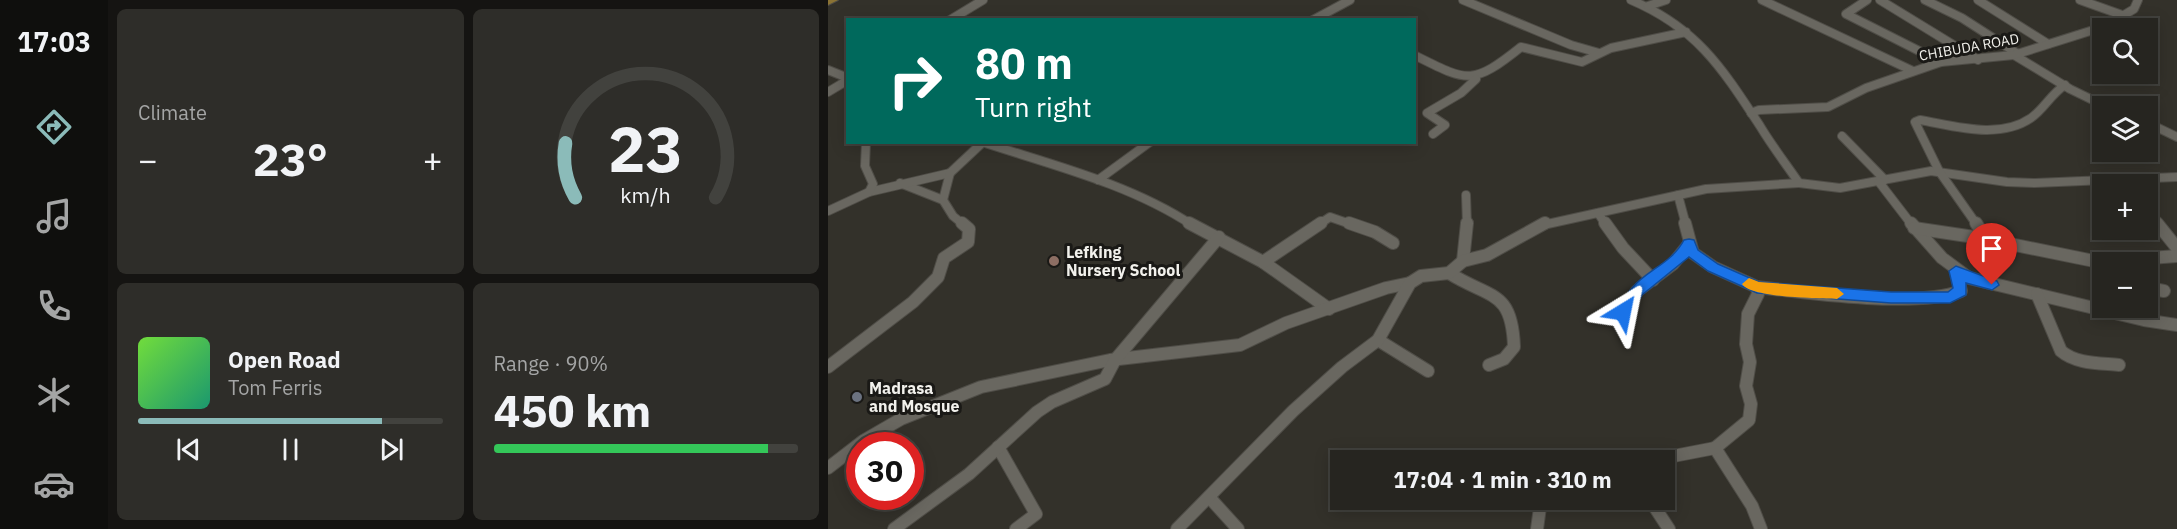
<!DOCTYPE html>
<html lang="en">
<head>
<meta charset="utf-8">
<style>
	:root { --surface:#262520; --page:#2e2d29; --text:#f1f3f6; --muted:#a4a5a5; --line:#42423e; --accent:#8bbbb9 }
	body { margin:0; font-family:"IBM Plex Sans",sans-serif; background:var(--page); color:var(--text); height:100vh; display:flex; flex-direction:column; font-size:22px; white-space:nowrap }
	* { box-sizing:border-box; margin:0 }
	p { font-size:20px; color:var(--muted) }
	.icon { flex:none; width:33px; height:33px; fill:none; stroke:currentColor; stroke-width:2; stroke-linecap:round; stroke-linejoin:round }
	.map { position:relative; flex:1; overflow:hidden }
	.panel { display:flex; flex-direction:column; gap:9px; padding:9px; background:#151412; width:720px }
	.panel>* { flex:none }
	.hud { position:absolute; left:18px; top:18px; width:570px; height:126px; border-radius:0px; box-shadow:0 3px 15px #0003,0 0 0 2px var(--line); background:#00695c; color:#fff; overflow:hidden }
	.buttons { position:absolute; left:1264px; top:18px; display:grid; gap:12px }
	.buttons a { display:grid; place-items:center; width:66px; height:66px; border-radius:0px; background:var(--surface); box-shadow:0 3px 15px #0003,0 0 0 2px var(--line); font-size:30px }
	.speed { position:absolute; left:18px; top:432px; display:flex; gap:12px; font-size:30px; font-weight:700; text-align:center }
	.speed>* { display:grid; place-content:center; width:78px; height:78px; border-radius:50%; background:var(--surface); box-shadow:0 3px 15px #0003,0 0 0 2px var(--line); line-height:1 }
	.speed .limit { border:9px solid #d22; background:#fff; color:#111 }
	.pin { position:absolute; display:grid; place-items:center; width:51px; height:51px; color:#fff; margin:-62px -26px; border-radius:50% 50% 50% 0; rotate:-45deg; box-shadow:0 0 6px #0007 }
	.pin .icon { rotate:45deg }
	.me { position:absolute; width:66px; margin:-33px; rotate:35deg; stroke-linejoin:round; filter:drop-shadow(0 0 4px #0008) }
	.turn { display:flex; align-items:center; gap:21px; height:126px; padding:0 30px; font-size:27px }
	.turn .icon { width:78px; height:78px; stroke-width:2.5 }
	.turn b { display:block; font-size:42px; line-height:51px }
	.big { font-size:45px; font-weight:800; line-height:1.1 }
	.panel .widget { flex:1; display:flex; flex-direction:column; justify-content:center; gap:9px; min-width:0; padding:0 21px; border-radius:9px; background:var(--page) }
	.panel .dial { align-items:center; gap:0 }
	.dial svg { height:156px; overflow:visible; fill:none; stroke:var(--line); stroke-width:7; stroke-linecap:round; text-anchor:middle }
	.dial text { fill:var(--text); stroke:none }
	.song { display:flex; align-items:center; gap:18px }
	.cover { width:72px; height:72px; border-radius:9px; background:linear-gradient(135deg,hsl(100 70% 55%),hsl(160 70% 35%)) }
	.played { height:6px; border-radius:3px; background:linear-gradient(90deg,var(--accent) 80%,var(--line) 80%) }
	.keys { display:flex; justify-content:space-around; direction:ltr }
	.heat { display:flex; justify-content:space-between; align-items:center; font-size:33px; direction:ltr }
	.charge { height:9px; border-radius:4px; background:linear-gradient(90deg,#34c759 90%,var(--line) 0) }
	.panel .tiles { flex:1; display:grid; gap:9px; grid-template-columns:repeat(2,1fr) }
	.trip { position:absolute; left:502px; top:450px; width:345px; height:60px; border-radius:0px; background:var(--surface); box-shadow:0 3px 15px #0003,0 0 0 2px var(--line); font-weight:800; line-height:60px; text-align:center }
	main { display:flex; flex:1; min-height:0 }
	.menu { display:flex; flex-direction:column; width:108px; justify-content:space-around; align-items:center; background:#0f0f0d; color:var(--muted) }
	.menu .icon { width:42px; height:42px }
	.menu .current { color:var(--accent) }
	.menu b { font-size:27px; color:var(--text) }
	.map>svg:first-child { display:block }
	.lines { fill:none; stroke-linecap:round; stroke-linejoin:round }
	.minor-far1-casing { stroke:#4f4d47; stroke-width:10 }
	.minor-casing { stroke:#4f4d47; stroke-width:14 }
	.major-casing { stroke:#4f4d47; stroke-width:2 }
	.minor-far1 { stroke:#696760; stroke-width:8 }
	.minor { stroke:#696760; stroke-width:12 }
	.major { fill:#8b7334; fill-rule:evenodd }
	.route { fill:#1a73e8; stroke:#114b97; stroke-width:1.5 }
	.slow { fill:#f59e0b }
	.education-dot { fill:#8d6e63; stroke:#1a1916; stroke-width:2 }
	.worship-dot { fill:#6b7280; stroke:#1a1916; stroke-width:2 }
	.labels { text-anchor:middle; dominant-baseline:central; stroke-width:6; stroke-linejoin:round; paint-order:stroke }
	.far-street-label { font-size:14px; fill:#f2f1ec; stroke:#1a1916 }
	.poi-label { font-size:16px; font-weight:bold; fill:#f2f1ec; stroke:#1a1916; text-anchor:start }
</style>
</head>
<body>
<main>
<nav class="menu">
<b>17:03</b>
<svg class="icon current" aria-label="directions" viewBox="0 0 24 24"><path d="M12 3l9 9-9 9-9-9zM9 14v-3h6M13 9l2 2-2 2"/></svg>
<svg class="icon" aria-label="music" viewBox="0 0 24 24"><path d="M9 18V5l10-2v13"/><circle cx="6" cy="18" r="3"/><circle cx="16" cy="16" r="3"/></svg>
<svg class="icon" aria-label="phone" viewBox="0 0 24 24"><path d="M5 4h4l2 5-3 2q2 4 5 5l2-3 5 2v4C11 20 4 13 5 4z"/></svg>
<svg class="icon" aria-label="climate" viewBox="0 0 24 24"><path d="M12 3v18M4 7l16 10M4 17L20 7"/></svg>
<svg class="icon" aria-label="car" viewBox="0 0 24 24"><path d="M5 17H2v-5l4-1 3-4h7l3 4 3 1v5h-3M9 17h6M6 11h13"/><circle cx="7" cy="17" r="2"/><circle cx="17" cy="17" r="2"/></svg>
</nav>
<section class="panel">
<div class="tiles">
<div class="widget"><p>Climate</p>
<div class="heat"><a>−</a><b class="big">23°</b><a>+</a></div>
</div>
<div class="widget dial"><svg viewBox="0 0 100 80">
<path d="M14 69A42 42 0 1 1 86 69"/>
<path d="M14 69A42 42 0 0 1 9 41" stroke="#8bbbb9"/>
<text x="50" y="56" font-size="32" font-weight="700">23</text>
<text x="50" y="72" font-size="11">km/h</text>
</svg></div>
<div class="widget">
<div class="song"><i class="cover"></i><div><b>Open Road</b><p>Tom Ferris</p></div></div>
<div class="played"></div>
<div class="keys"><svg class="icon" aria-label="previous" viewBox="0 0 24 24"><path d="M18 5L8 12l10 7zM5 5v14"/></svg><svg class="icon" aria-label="pause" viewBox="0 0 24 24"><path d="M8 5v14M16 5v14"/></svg><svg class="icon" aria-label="next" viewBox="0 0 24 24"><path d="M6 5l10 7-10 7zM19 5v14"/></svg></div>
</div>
<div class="widget"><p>Range · 90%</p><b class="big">450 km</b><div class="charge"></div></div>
</div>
</section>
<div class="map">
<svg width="1349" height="529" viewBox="0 0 1349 529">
	<rect width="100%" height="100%" fill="#33312a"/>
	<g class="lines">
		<!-- minor-far1 casing -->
		<g class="minor-far1-casing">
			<g id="minor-far1">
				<path d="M635 0 743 45 771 53"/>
				<path d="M803 0C869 28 894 68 932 126 944 146 958 164 971 183L1012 188 1103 171 1179 182 1207 183 1349 177"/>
				<path d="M934 0 1085 71"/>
				<path d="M1039 0 1018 14 1113 62"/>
				<path d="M1052 0 1150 60"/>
				<path d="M1097 0 1134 18 1190 54"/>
				<path d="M1150 0 1220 44"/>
				<path d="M1252 0 1294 15"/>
				<path d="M820 6 838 0"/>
				<path d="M122 20 155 0"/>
				<path d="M485 20 522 0"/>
				<path d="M586 55C640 82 644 86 693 47L754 62 783 48 858 32"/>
				<path d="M1186 55 1242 89 1277 106"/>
				<path d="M0 70 20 78"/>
				<path d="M0 92 20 80"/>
				<path d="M923 113 931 110 1000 107 1038 88 1113 62 1186 55 1278 26 1306 9 1310 0"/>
				<path d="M1320 123 1349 137"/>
				<path d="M605 134 617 125 599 113 633 93 648 79"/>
				<path d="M1014 136 1057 180"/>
				<path d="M154 142C224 165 302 184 364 225"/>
				<path d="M270 180 322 142"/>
				<path d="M1051 182 1084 225"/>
				<path d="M72 183 115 200"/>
				<path d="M41 192 122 173"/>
				<path d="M638 195 639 225"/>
				<path d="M850 195 858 225"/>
				<path d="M0 211 41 192 45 184 37 166 38 142"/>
				<path d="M1320 212 1330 225"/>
				<path d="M770 213 778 225"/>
				<path d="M136 225 125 216 115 200 122 173 154 143"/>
				<path d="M490 225 502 217 525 225"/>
				<path d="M715 225 878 189 971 183"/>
				<path d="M1149 225 1111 171 1087 122 1092 120C1127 126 1171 140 1203 118 1216 109 1223 94 1237 85"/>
			</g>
		</g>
		<!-- minor casing -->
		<g class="minor-casing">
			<g id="minor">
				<path d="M361 223 435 262 501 309"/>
				<path d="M521 223 547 232 565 243"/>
				<path d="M777 223 795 248 825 280"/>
				<path d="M857 223 865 253 885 267 929 287 930 294 920 314 918 344 922 362 918 386 923 404 921 420 887 448 924 506 933 529"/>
				<path d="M1083 223 1114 258 1141 278 1316 320 1349 325"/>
				<path d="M1148 223 1158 239"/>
				<path d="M1329 223 1349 248"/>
				<path d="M1086 228 1153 238 1271 262 1349 256"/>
				<path d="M635 261 639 223"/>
				<path d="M435 262 493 223"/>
				<path d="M621 273C662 299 684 289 686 347L676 359 661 365"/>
				<path d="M929 287C978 293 1089 308 1133 291L1128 271"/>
				<path d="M1320 288 1336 291"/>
				<path d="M1209 294 1233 351C1248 364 1272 363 1291 365"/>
				<path d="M795 312 809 291 845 264 861 244"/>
				<path d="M550 340 600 371"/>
				<path d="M0 367 85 302 110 277 116 258 140 242 141 229 134 223"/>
				<path d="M170 447 208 514 188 529"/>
				<path d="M825 460 887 448"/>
				<path d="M0 468 35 441 73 419 153 387 282 360 412 345 458 323 558 288 582 283"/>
				<path d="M381 497 410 529"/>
				<path d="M822 500 841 529"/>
				<path d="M66 529 141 474 209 412 224 402 277 379 287 360 391 237"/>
				<path d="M349 529 465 411 514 367 550 340 582 283 593 276 621 273 635 261 659 255 717 223"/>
				<path d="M709 529 713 500"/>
			</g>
		</g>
		<!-- major casing -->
		<g class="major-casing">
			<path id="major" d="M0 0H10L0 5Z"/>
		</g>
		<!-- minor-far1 -->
		<use href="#minor-far1" class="minor-far1"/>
		<!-- minor -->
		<use href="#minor" class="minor"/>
		<!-- major -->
		<use href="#major" class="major"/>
	</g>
	<!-- route -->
	<path class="route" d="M861 239 866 240 870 250 890 264 931 282 1063 292H1120L1125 288 1121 271 1128 266 1169 281 1171 285 1164 290 1138 283V295L1122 303H1063L929 293 880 271 861 257 814 295 801 316H790L788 312C792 304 798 295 804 288 819 270 844 263 856 240Z"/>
	<!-- slow -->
	<path class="slow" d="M921 278 931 282 1009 288 1016 294 1009 299C990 298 923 298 914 284Z"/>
	<!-- markers -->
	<circle class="education-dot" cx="226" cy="261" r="6"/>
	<circle class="worship-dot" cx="29" cy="397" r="6"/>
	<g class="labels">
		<!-- far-street labels -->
		<g class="far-street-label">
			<text transform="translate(1141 47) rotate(-10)">CHIBUDA ROAD</text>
		</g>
		<!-- poi labels -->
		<g class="poi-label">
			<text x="238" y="252">Lefking<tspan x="238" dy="18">Nursery School</tspan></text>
			<text x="41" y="388">Madrasa<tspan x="41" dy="18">and Mosque</tspan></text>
		</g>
	</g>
</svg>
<div class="buttons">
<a><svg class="icon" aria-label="search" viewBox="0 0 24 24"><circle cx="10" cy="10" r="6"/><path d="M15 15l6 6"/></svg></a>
<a><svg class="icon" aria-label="layers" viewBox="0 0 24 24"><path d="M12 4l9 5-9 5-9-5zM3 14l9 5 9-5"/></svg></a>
<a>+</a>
<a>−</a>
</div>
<div class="speed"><div class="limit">30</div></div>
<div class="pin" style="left:1164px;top:285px;background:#d93025"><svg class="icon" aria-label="arrive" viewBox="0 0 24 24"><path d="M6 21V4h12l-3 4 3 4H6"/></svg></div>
<svg class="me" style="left:795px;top:312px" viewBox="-20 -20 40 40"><path d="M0-17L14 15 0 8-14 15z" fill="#1a73e8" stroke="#fff" stroke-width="4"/></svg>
<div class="trip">17:04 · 1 min · 310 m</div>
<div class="hud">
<div class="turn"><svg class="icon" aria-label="right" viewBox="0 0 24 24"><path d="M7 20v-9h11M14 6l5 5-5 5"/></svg><div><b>80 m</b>Turn right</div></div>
</div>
</div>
</main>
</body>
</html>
